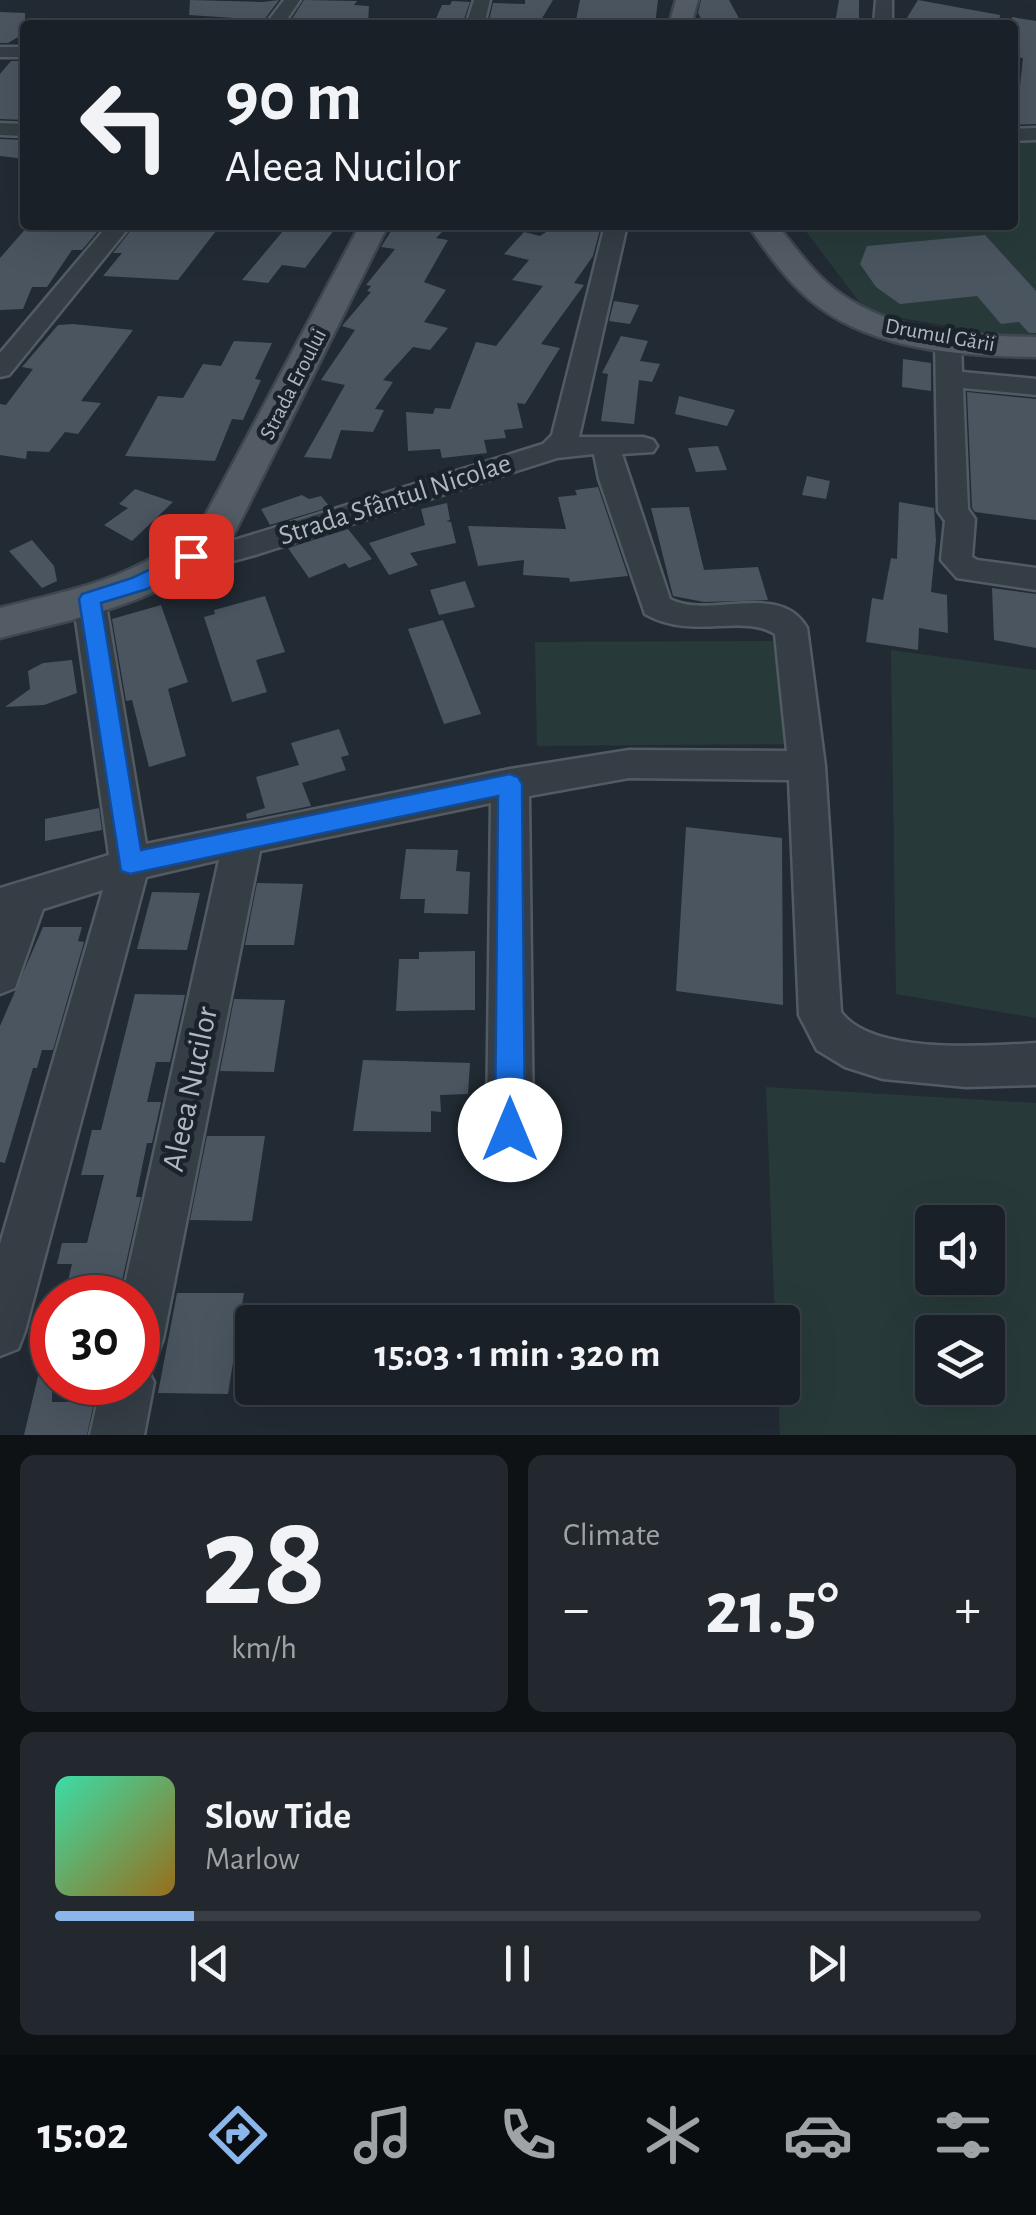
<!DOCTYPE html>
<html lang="en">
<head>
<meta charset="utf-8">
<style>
	:root { --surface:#1a2027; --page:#23282f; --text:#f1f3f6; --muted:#9fa3a7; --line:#383e44; --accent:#8ab6ec }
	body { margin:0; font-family:"Alegreya Sans",sans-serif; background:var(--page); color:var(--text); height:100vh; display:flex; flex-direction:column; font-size:38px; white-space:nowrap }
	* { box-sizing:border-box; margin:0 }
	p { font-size:32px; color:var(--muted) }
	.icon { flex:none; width:55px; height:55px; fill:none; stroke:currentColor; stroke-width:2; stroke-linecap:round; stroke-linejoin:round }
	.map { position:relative; height:1435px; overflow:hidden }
	.drawer { display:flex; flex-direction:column; gap:20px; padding:20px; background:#0e1215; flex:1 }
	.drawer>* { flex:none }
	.hud { position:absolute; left:20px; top:20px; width:998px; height:210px; border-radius:10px; box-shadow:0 10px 40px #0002,0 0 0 2px var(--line); background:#1a2027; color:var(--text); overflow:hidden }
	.tools { position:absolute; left:915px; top:1205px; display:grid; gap:20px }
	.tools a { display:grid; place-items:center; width:90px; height:90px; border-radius:10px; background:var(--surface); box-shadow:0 10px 40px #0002,0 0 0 2px var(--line); font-size:50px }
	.speed { position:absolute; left:30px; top:1275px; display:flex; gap:20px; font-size:50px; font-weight:700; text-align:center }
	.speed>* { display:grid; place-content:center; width:130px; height:130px; border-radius:50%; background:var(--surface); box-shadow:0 10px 40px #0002,0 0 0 2px var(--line); line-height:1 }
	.speed .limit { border:15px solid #d22; background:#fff; color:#111 }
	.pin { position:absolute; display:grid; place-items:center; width:85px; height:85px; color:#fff; margin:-42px; border-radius:20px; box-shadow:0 5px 15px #0006 }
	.me { position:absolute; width:110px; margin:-55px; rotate:0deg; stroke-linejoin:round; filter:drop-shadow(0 0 8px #0008) }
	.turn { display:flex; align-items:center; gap:35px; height:210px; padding:0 40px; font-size:45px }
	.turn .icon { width:130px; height:130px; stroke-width:2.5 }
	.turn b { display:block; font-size:70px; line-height:85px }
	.big { font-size:75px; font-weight:700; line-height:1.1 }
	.drawer .widget { flex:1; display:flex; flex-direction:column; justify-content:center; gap:15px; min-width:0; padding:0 35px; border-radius:15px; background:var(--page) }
	.drawer .dial { align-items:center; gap:0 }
	.dial b { font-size:130px; line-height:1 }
	.song { display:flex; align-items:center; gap:30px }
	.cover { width:120px; height:120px; border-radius:15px; background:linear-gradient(135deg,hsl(160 70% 55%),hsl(40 70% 35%)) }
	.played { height:10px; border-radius:5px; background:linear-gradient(90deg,var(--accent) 15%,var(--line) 15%) }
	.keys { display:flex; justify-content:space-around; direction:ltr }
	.heat { display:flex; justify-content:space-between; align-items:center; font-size:55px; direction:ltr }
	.drawer .tiles { flex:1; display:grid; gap:20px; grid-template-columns:1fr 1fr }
	.widget:last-child { grid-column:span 2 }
	.trip { position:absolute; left:235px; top:1305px; width:565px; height:100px; border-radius:10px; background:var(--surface); box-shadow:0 10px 40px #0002,0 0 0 2px var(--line); font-weight:700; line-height:100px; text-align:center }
	.tab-bar { display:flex; height:160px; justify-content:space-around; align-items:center; background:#0a0d10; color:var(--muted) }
	.tab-bar .icon { width:70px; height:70px }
	.tab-bar .active { color:var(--accent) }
	.tab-bar b { font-size:45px; color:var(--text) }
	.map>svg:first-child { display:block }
	.green { fill:#273a39; fill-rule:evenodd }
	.building { fill:#4a5560 }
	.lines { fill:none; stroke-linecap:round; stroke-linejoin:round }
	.minor-casing { stroke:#525b63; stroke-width:5 }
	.major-casing { stroke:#3e464f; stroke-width:5 }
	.minor { fill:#353d45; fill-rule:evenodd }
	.major { fill:#535c65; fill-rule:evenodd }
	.route { fill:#1a73e8; stroke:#114b97; stroke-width:2.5 }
	.labels { text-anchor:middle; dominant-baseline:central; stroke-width:9; stroke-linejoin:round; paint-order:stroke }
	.far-street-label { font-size:22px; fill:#afb8c2; stroke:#1a222a }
	.street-label { font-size:28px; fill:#afb8c2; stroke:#1a222a }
	.near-street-label { font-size:32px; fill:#afb8c2; stroke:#1a222a }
</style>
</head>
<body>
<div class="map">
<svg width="1036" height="1435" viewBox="0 0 1036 1435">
	<rect width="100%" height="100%" fill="#222b34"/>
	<!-- green -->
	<g class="green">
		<path d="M1036 140V336H1004L867 312 801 225H1012L1013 142Z"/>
		<path d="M773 641 794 744 537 746 535 642Z"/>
		<path d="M891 650 1036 670V1018L896 994Z"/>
		<path d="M766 1087 1036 1103V1435H780L778 1388H782V1322H775ZM988 1222V1278H932V1222ZM988 1332V1388H932V1332Z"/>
	</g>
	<!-- building -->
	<g class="building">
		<path d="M190 0 263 2 279 0 264 20 189 15Z"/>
		<path d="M304 0 357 1 354 5 369 6 368 25H288Z"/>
		<path d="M525 0H553L538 25H488L493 3 525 4Z"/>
		<path d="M580 0H658L655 25H575Z"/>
		<path d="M701 0H729L741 22 704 24 698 13Z"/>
		<path d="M839 0H859V25L835 23Z"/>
		<path d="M918 0 1000 15 999 25 905 21Z"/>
		<path d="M452 1 470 2 463 22 434 23 442 5H450Z"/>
		<path d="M0 12 25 13V33L8 43H0Z"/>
		<path d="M1012 17 1036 21V124L1012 125V103L1018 105 1023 58 1012 57Z"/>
		<path d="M11 61H25V120L0 119V74Z"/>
		<path d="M0 139 25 140V159L0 156Z"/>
		<path d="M29 225H103L82 250H72L47 287H32L23 309 0 310V258Z"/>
		<path d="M135 225 163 226 216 231 178 280 103 276 122 253H113Z"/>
		<path d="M288 225H338L305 268 282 265 268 283 242 280Z"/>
		<path d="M395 225H427L424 229 442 232 436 238 448 240 424 282 446 290 424 322 448 328 430 350 413 347 383 380 393 382 375 409 384 410 373 432 341 430 331 459 304 457 345 385 321 380 355 330 342 326 371 292 367 291 371 286 366 285 395 249 381 247Z"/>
		<path d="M557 225H587L600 230 593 256 574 283 584 285 541 344 560 348 525 404 517 403 523 428 504 430 506 438 484 440 487 453 442 458 440 449 408 451 406 412 433 414 435 408 450 409 476 342 496 346 543 286 512 280 529 260 504 254 524 232 540 236Z"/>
		<path d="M985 235 1036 291V333H1029L1019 322 1001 324 977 296 900 304 876 287 860 264 867 246Z"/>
		<path d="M614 301 639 305 630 324 609 321Z"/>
		<path d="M73 324 133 330 81 401 101 403 78 434 65 432 49 452 27 451 26 459 0 455V404L6 405 33 369 22 367 58 325Z"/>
		<path d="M621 336 648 341 640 361 660 364 652 382 639 380 634 424 601 421 608 374 602 373Z"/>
		<path d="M234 341 272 343 255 379 261 380 243 420 232 419 215 461 125 456 158 396 183 398 203 364 221 366Z"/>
		<path d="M903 359 931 363V391L902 387Z"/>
		<path d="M967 392 1036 399V520L975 512 972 508Z"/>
		<path d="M679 396 735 410 727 426 675 414Z"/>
		<path d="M718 446 727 470 696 472 688 448Z"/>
		<path d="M807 476 830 481 826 499 802 495Z"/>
		<path d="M598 487 628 576 570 582 569 578 523 575 524 560 478 566 468 526 566 529 558 497 577 495 575 490Z"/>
		<path d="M135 489 173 502 132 541 104 525 128 508 119 504Z"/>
		<path d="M302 495 309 499 321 496 330 507 270 525 261 509Z"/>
		<path d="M899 502 934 508 936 540 931 592 947 595 948 633 919 628 918 650 866 642 872 598 883 600 891 558 897 559Z"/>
		<path d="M447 503 450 520 446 521 451 522 456 543 410 553 418 565 389 575 369 543 425 525 421 509Z"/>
		<path d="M689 507 704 570 758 567 768 600 704 602 673 596 651 508Z"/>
		<path d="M348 529 372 559 349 568 345 563 309 578 288 548Z"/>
		<path d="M32 540 54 566 57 581 42 588 9 551Z"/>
		<path d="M465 581 475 607 439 615 430 590Z"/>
		<path d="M992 588 1036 594V648L994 640Z"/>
		<path d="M265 596 285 652 256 660 267 692 232 702 204 617 215 614 214 610Z"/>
		<path d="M161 605 188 682 168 689 186 756 149 767 132 700 126 701 112 619Z"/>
		<path d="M443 620 481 714 444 724 408 629Z"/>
		<path d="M72 660 77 693 44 705 5 707 30 689 28 671 43 663Z"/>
		<path d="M339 729 349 755 341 757 346 770 302 783 311 806 247 819 246 814 265 808 256 777 299 765 291 743Z"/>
		<path d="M99 808 102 830 45 841V819Z"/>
		<path d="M686 827 782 838 783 1005 676 991Z"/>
		<path d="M406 849 458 850 456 871 470 872 468 914 424 913 425 899H400Z"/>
		<path d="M257 883 303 884 294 945H245Z"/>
		<path d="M152 892 200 893 187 950 137 949Z"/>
		<path d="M43 927H82L78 941 84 942 53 1050H42L37 1068H33L5 1163 0 1162V1026Z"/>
		<path d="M475 951V1010L396 1011 399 959H419V952Z"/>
		<path d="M135 994 185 995 170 1062H156L147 1102H161L152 1143H147L136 1197H141L118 1298H64L72 1264H57L62 1243H87L104 1175H81L92 1130H101Z"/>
		<path d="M234 999 285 1000 274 1072 220 1071Z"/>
		<path d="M363 1060 470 1063 468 1094 440 1095 441 1112 431 1111V1132L353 1131Z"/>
		<path d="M207 1136H265L252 1221 190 1220Z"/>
		<path d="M177 1293H244L228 1394 158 1393Z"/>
		<path d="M45 1347 52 1348V1402H94L87 1435H24Z"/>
	</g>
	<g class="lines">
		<!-- minor casing -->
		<g class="minor-casing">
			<g id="minor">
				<path d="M284 0H300L283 25H265Z"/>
				<path d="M474 0H490L484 25H466Z"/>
				<path d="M876 0H892V25H874Z"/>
				<rect x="0" y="47" width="25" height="10"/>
				<path d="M0 123 25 124V136L0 135Z"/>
				<path d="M1036 128V140L1012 141V129Z"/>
				<path d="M108 225H131L9 375 0 377V353Z"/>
				<path d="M605 225H627L579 437H643L653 440 657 446 653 452 622 454 670 599C709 620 780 580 807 628L825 766 841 1012C872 1055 986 1046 1036 1043V1085L966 1087 883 1079 845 1067 817 1050 799 1015 789 780 629 778 529 796 533 1130 526 1146 510 1153 494 1146 487 1130 491 803 260 851 163 1339 156 1357 143 1362 154 1382 144 1435H90L102 1382H138V1298H122L219 860 146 877 25 1331 18 1349 0 1356V1244L103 890 43 909 15 988 0 994V888L109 855 73 599 78 591 89 588 100 591 105 599 146 844 510 769 629 750 787 751 775 634C742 613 693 641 645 614L599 479 594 454 557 458 255 555 178 576 167 572 162 565 167 558 238 539 543 444 552 435Z"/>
				<path d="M948 332 961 340 962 372 1036 379V395L963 388 968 509 975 519 972 557 977 560 1036 568V590L957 578 941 560 945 521 938 511 935 340Z"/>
			</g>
		</g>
		<!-- major casing -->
		<g class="major-casing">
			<g id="major">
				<path d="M676 0H698L691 25H669Z"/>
				<path d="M360 225H388L234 534C173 602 85 616 0 638V608C75 589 149 576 204 518Z"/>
				<path d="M748 225H777C797 249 815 276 841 294 896 333 970 336 1036 337V357C964 356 879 351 819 307 791 287 767 253 748 225Z"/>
			</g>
		</g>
		<!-- minor -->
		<use href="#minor" class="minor"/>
		<!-- major -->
		<use href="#major" class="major"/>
	</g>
	<!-- route -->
	<path class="route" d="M191 550 198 552V561L147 589 101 603 141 850 510 774 518 777 522 784 525 1130 520 1141 510 1145 499 1141 495 1130 498 796 130 874 121 871 79 599 82 594 132 578Z"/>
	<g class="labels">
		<!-- far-street labels -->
		<g class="far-street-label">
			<text transform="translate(940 335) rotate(10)">Drumul Gării</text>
			<text transform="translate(293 384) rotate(-63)">Strada Eroului</text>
		</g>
		<!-- street labels -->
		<g class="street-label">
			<text transform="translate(395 500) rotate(-18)">Strada Sfântul Nicolae</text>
		</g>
		<!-- near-street labels -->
		<g class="near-street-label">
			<text transform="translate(190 1089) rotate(-78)">Aleea Nucilor</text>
		</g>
	</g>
</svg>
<div class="tools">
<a><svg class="icon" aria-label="sound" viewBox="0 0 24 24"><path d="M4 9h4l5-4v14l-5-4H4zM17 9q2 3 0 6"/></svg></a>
<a><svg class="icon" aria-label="layers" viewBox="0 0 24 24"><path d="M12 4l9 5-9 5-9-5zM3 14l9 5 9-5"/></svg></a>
</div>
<div class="speed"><div class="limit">30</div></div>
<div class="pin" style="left:191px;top:556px;background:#d93025"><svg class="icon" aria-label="arrive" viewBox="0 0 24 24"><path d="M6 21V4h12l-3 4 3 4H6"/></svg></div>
<svg class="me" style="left:510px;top:1130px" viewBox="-20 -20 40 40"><circle r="19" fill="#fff"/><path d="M0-13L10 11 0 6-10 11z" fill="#1a73e8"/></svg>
<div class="trip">15:03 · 1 min · 320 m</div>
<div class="hud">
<div class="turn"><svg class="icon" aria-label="left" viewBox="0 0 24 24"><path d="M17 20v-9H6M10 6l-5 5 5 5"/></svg><div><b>90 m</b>Aleea Nucilor</div></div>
</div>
</div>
<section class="drawer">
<div class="tiles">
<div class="widget dial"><b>28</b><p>km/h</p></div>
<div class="widget"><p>Climate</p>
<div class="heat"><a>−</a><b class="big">21.5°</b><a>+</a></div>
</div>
<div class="widget">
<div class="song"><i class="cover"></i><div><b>Slow Tide</b><p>Marlow</p></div></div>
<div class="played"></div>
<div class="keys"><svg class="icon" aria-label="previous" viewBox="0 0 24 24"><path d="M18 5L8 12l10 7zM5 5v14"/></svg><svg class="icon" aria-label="pause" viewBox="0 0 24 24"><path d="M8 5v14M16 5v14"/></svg><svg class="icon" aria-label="next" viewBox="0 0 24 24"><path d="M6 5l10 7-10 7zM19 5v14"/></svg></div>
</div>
</div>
</section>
<nav class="tab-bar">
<b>15:02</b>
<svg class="icon active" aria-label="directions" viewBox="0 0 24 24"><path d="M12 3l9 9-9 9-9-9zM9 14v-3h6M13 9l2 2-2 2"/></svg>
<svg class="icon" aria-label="music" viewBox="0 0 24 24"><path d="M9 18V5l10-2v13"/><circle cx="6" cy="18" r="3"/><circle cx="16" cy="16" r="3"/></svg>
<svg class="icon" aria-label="phone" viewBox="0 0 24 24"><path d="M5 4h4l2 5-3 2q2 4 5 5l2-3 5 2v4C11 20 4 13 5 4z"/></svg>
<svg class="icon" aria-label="climate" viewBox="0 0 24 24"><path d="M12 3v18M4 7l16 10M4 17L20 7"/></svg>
<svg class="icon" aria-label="car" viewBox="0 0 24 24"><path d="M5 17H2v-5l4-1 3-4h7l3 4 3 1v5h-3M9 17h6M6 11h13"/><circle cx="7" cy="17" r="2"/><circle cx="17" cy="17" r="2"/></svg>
<svg class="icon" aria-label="filters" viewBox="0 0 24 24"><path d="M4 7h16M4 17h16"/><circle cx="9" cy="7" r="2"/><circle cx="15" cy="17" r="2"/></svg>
</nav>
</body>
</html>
